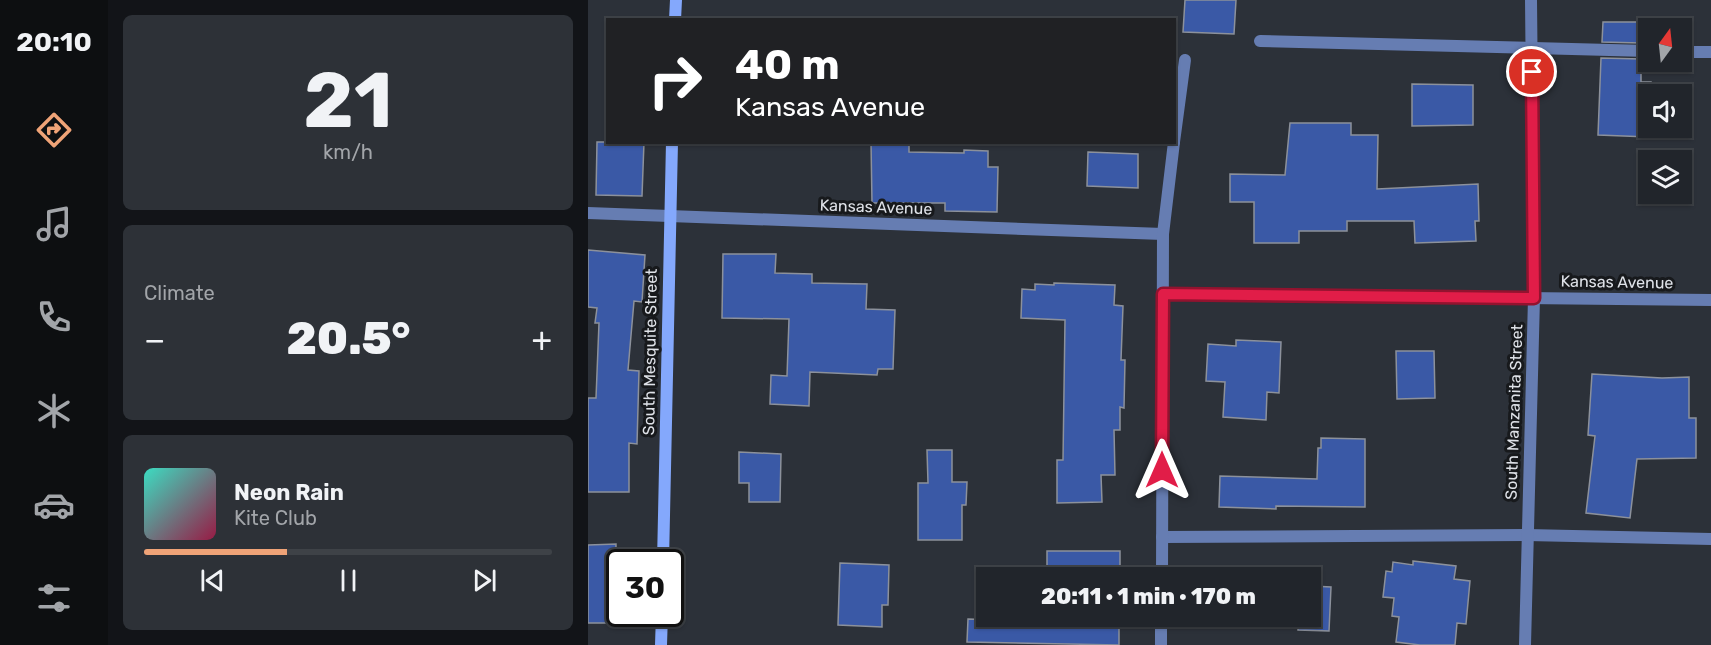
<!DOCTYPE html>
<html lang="en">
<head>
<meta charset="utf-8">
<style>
	:root { --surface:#21252b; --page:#2d3137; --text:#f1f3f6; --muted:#a2a5a9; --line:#3e4247; --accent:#efa377 }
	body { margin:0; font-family:Rubik,sans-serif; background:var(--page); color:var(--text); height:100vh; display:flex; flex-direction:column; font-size:22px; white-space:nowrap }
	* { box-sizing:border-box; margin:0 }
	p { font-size:20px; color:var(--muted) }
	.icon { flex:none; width:33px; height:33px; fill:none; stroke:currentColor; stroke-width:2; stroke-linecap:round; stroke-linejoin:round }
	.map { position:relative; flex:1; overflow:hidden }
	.details { display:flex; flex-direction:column; gap:15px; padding:15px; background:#121418; width:480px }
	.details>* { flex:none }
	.hud { position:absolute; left:18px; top:18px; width:570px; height:126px; border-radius:0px; box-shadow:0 2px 4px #0004,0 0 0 2px var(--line); background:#202124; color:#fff; overflow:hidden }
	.needle { width:39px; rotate:15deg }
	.buttons { position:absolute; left:1050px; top:18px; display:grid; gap:12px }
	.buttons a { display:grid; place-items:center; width:54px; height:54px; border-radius:0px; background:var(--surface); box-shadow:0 2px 4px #0004,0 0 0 2px var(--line); font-size:30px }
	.speed { position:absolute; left:18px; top:549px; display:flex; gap:12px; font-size:30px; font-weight:700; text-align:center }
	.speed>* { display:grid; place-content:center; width:78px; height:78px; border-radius:50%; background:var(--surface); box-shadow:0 2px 4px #0004,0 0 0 2px var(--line); line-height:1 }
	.speed .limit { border:3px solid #111; border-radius:9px; background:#fff; color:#111 }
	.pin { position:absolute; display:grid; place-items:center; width:51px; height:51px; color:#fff; margin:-26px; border:3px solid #fff; border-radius:50%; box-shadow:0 2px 6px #0007 }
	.me { position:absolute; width:66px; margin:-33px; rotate:0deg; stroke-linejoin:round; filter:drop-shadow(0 0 4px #0008) }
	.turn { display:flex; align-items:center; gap:21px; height:126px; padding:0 30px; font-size:27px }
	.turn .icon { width:78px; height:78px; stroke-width:2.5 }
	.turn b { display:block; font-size:42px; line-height:51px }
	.big { font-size:45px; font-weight:800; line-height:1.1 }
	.details .card { flex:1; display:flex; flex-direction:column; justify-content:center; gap:9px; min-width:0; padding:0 21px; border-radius:9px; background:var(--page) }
	.details .dial { align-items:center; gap:0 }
	.dial b { font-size:78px; line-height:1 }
	.song { display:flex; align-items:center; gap:18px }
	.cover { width:72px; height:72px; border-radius:9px; background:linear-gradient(135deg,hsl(170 70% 55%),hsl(340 70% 35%)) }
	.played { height:6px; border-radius:3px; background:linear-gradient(90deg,var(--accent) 35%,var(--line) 35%) }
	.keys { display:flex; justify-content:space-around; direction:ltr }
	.heat { display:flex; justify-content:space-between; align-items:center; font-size:33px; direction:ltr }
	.trip { position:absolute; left:388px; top:567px; width:345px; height:60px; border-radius:0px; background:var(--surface); box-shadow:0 2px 4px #0004,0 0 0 2px var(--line); font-weight:800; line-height:60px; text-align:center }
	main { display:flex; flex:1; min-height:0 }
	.menu { display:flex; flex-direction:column; width:108px; justify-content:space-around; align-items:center; background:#0d0f11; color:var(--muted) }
	.menu .icon { width:42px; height:42px }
	.menu .current { color:var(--accent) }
	.menu b { font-size:27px; color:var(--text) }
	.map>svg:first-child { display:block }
	.building { fill:#3a59a6; stroke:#8c919b; stroke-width:1.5 }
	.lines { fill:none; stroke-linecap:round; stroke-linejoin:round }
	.lane { stroke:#667db2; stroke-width:12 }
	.street { stroke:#667db2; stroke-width:12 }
	.secondary { stroke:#84a8fc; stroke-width:12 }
	.route-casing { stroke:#92132f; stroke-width:15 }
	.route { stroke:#e11d48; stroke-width:10 }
	.labels { text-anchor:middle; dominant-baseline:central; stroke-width:6; stroke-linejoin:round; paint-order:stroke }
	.street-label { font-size:16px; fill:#dfe2e8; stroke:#17191c }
</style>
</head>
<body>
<main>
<nav class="menu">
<b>20:10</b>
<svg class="icon current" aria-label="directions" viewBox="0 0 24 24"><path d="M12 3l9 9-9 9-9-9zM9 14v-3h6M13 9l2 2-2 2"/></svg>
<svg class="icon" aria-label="music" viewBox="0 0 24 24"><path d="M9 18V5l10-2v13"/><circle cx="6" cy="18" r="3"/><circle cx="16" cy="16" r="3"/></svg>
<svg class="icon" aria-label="phone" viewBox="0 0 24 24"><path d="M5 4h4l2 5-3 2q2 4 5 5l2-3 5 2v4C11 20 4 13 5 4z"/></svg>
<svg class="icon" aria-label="climate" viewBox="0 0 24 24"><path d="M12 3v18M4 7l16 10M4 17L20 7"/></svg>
<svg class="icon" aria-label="car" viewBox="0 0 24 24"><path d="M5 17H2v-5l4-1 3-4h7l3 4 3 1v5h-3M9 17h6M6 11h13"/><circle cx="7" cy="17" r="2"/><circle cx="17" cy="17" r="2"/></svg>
<svg class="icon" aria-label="filters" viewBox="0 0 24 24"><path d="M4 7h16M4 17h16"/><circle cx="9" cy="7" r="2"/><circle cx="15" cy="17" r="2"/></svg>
</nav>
<section class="details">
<div class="card dial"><b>21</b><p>km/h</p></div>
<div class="card"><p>Climate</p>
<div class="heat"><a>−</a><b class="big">20.5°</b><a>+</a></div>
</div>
<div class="card">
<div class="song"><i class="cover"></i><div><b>Neon Rain</b><p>Kite Club</p></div></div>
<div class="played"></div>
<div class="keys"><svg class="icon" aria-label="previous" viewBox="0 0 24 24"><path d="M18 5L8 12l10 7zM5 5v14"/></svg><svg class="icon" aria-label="pause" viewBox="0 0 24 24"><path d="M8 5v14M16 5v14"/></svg><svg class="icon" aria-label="next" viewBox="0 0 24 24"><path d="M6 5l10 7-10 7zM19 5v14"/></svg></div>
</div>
</section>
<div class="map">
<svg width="1123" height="645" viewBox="0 0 1123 645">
	<rect width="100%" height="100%" fill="#2c3139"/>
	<!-- building -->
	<g class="building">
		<path d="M597 0H648L646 34 595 32Z"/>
		<path d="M1015 22H1054L1053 43 1014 42Z"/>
		<path d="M1013 58 1053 59V82H1063V94H1060L1061 137 1010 135Z"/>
		<path d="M824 84 885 85V125L824 126Z"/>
		<path d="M702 123H763V135H790L789 189 890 184 891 221H887L888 241 827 243 826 221H759V231H711V243H666V202H642V174L697 175Z"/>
		<path d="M9 142H56L54 196 8 195Z"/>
		<path d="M283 142H321V152L376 153V150L400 151V167H410L409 212 357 211V203H284Z"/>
		<path d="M500 152 550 154V188L499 186Z"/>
		<path d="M0 250 57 255 54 302 46 301 40 370 51 371 49 444 41 443V492H0V398H8L11 323H7L9 308 0 307Z"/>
		<path d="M135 254H188L187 273 224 274V283L279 284 278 309 307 310 305 369H290L289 375 222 372 221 406 182 404 183 375 199 376 201 319 134 318Z"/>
		<path d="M466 283 527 285 526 305 535 306 533 360H537L536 408 532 407V430H526L527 475H513L514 502 469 503V460H475L477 320 433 318 434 289 447 290V284L466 285Z"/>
		<path d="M648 340 693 342 691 393 679 392 678 420 635 417 637 382 618 381 620 344 648 346Z"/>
		<path d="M808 351H846L847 398 809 399Z"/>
		<path d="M1004 374 1074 378 1101 377V418H1108V458L1049 459 1042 518 998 513 1007 436 1000 435Z"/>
		<path d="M733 438 777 439V507L688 506V509L631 507 632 476 729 479 730 448H733Z"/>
		<path d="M339 450H364V482H379L378 505H374V540H330V483H340Z"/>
		<path d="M151 452 193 454 192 502H161V483H151Z"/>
		<path d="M28 544 27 611H24V623H0V545Z"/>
		<rect x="459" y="551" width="73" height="27"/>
		<path d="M825 561 868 566 866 579 882 581 878 624 869 623 867 645H832L808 642 811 617 804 616 806 598 795 597 798 571 804 572 805 562 825 565Z"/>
		<path d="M252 563 301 565 300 605H294V627L250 625Z"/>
		<path d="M723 586 743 587 741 631 710 630 711 616H723Z"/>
		<path d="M380 619 531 624V645L379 642Z"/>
	</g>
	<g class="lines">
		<!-- lane -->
		<g class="lane">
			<path d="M672 41 1060 51"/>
			<path d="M1094 52H1123"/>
			<path d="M574 537 939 535 1123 539"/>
		</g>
		<!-- street -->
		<g class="street">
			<path d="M586 142 597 60"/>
			<path d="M0 213 575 234"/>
			<path d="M575 294 1123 300"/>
			<path d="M574 578 575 234 586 142"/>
			<path d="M573 645V616"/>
			<path d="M937 645 946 298 943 0"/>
		</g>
		<!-- secondary -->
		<g class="secondary">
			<path d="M87 20 88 0"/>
			<path d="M75 562 84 142"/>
			<path d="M73 645 74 614"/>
		</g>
	</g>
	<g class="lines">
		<!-- route casing -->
		<g class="route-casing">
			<path id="route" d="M574 470 575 294 946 298 944 72"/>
		</g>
		<!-- route -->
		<use href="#route" class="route"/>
	</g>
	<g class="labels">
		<!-- street labels -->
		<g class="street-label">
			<text transform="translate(288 207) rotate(2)">Kansas Avenue</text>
			<text transform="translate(1029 282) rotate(1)">Kansas Avenue</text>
			<text transform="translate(62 352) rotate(-89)">South Mesquite Street</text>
			<text transform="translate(926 412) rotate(-88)">South Manzanita Street</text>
		</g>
	</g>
</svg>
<div class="buttons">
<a><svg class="needle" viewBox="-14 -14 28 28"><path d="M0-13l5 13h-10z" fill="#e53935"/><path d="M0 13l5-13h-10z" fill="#a2a5a9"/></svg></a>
<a><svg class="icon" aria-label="sound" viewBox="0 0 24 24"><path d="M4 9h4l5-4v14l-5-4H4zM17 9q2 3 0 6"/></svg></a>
<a><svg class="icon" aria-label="layers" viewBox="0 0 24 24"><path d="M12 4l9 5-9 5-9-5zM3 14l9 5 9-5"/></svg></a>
</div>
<div class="speed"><div class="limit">30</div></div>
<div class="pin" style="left:944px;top:72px;background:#d93025"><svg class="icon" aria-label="arrive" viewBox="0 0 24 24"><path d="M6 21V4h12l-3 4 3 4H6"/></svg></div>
<svg class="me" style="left:574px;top:470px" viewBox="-20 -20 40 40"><path d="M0-17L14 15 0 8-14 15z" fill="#e11d48" stroke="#fff" stroke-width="4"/></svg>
<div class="trip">20:11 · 1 min · 170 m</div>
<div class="hud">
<div class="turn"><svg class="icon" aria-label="right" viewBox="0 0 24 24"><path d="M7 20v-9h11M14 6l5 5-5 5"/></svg><div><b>40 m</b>Kansas Avenue</div></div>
</div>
</div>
</main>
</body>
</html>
